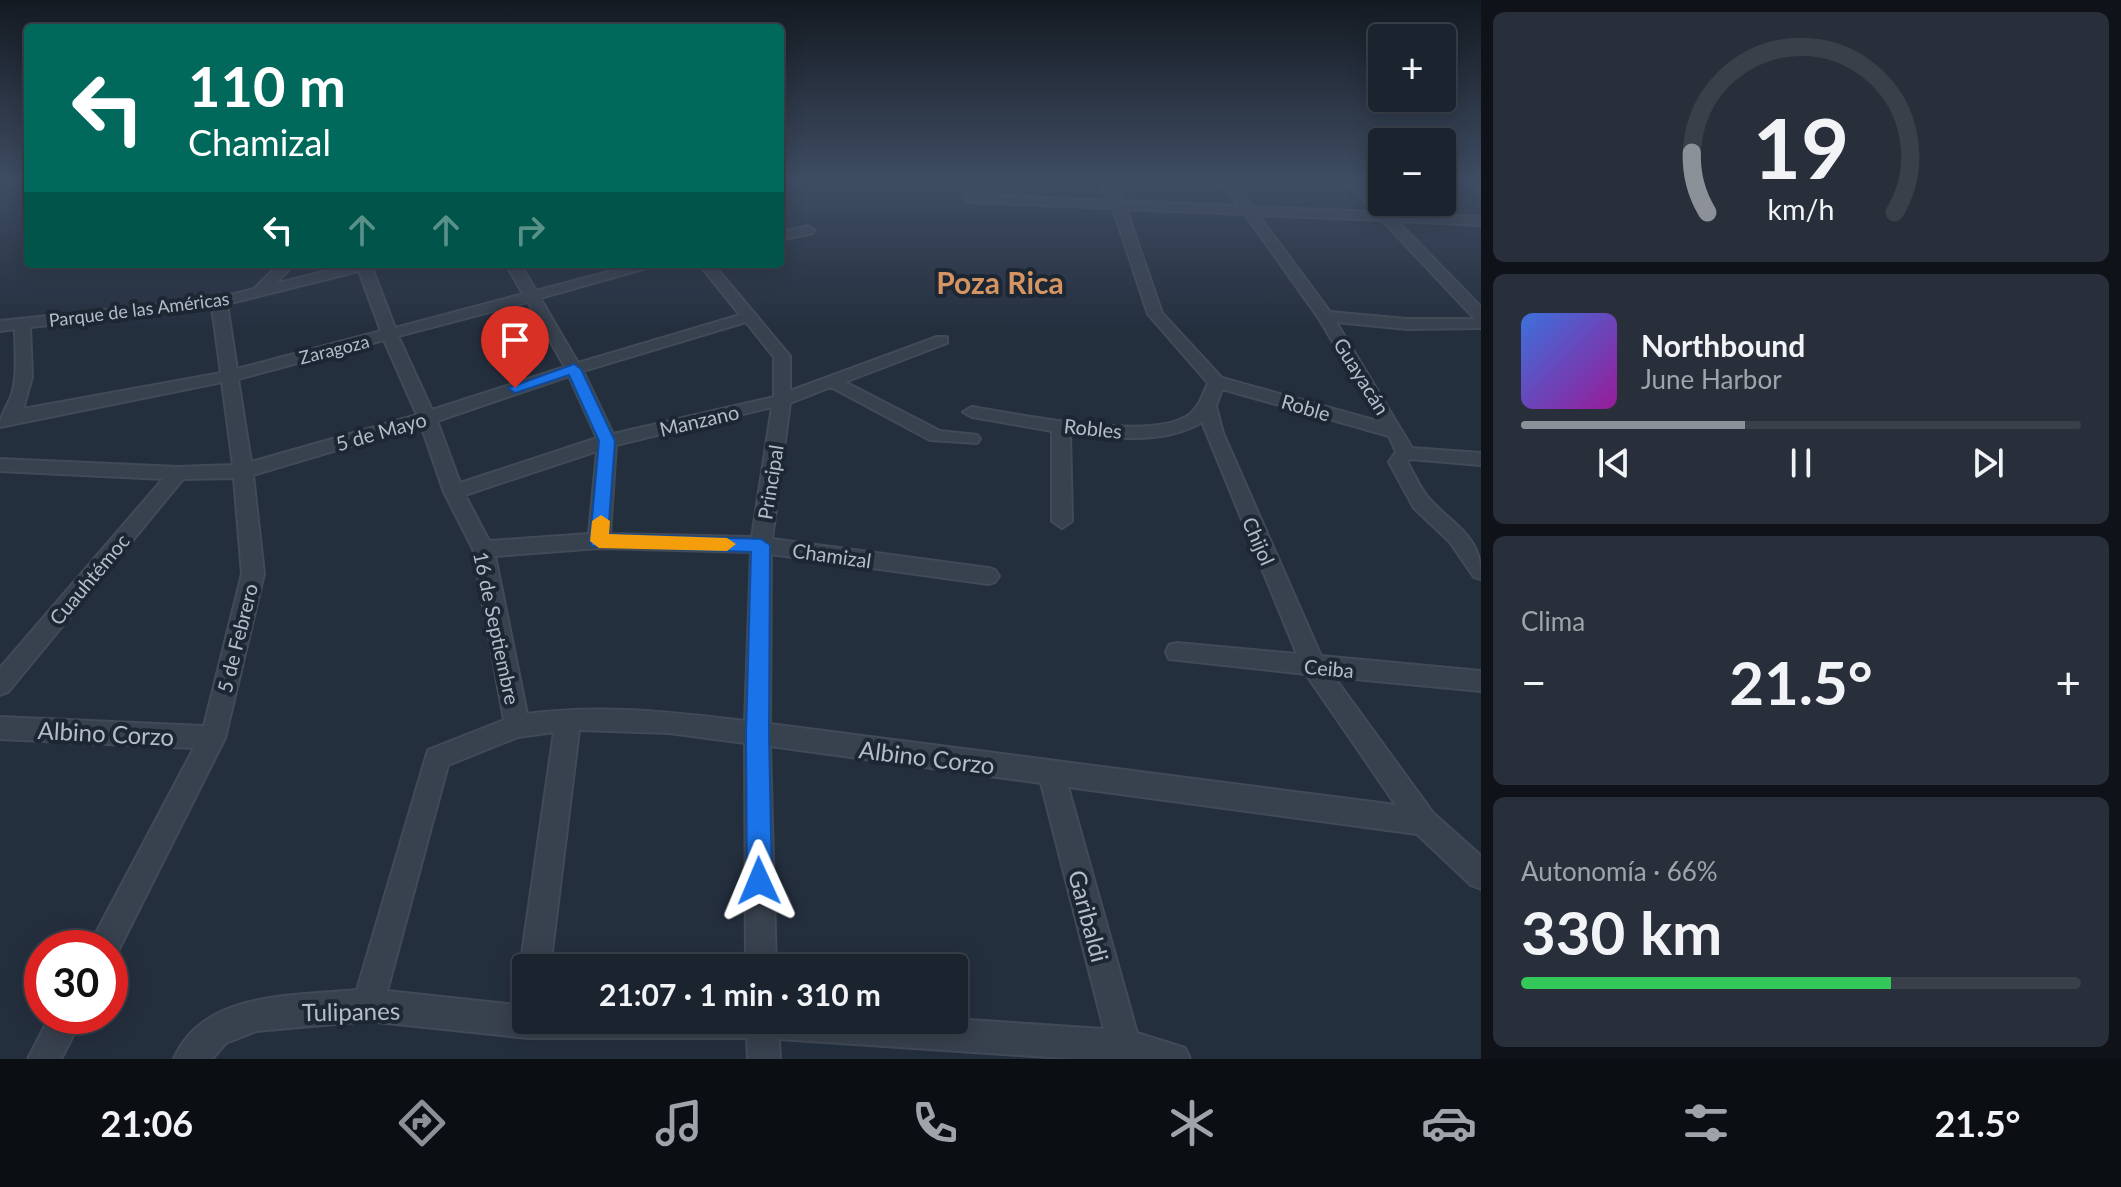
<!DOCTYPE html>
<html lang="es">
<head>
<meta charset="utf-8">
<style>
	:root { --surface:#1b232e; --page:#282f3a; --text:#f1f3f6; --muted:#a0a4aa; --line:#39404a; --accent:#8c9099 }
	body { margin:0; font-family:Lato,sans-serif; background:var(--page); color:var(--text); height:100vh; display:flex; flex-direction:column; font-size:30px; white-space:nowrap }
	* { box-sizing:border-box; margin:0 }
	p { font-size:26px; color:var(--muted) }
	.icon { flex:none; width:44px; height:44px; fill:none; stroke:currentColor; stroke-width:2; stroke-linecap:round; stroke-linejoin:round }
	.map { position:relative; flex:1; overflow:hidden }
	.details { display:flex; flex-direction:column; gap:12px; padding:12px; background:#0f1319; width:640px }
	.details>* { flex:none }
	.banner { position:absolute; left:24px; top:24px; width:760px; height:244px; border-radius:8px; box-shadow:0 4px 20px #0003,0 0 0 2px var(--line); background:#00695c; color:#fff; overflow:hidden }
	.tools { position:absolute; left:1368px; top:24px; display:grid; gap:16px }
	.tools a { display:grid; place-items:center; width:88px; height:88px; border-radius:8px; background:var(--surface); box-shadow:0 4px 20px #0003,0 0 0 2px var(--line); font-size:40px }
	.speed { position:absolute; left:24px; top:930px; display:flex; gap:16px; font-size:40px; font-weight:700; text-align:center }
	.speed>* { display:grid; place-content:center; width:104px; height:104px; border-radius:50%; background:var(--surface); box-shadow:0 4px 20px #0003,0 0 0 2px var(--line); line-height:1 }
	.speed .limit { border:12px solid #d22; background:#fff; color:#111 }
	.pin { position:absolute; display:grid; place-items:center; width:68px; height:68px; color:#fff; margin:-82px -34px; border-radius:50% 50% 50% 0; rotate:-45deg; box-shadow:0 0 8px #0007 }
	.pin .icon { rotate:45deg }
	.me { position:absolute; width:88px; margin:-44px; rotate:359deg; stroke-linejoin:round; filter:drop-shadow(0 0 6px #0008) }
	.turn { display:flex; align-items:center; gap:28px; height:168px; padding:0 32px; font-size:36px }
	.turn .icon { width:104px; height:104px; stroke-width:2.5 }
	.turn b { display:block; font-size:56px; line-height:68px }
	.lanes { display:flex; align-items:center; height:76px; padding:0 32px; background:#0003; justify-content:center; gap:40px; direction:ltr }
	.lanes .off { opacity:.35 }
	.big { font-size:60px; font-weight:700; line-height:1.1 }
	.details .tile { flex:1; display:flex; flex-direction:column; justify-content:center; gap:12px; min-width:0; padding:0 28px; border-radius:12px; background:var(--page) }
	.details .dial { align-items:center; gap:0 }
	.dial svg { height:208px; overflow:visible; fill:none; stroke:var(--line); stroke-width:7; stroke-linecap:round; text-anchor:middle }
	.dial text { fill:var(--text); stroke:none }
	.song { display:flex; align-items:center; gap:24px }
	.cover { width:96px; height:96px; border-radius:12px; background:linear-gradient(135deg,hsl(220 70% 55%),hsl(300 70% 35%)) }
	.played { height:8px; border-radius:4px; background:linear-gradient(90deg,var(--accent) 40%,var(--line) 40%) }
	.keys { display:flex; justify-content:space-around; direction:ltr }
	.heat { display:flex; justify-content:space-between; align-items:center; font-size:44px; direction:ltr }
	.charge { height:12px; border-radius:6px; background:linear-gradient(90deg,#34c759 66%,var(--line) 0) }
	.trip { position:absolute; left:512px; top:954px; width:456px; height:80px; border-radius:8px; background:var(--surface); box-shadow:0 4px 20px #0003,0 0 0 2px var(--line); font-weight:700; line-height:80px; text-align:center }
	.tabs { display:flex; height:128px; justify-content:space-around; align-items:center; background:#0b0e12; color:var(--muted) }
	.tabs .icon { width:56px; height:56px }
	.tabs .selected { color:var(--accent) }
	.tabs b { font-size:36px; color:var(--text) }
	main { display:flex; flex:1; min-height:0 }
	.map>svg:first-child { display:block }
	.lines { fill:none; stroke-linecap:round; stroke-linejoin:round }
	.minor-casing { stroke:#414a57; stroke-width:4 }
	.minor { fill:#38414e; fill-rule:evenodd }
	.route { fill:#1a73e8; stroke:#114b97; stroke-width:2 }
	.slow { fill:#f59e0b }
	.labels { text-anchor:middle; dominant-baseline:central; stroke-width:8; stroke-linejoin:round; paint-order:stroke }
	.far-street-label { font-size:18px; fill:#b4bcc9; stroke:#1d2633 }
	.street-label { font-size:20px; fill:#b4bcc9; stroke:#1d2633 }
	.near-street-label { font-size:24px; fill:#b4bcc9; stroke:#1d2633 }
	.far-town-label { font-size:30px; font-weight:bold; fill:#d59563; stroke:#1d2633 }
</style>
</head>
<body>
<main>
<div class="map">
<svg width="1481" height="1059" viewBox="0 0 1481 1059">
	<rect width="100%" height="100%" fill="#242f3e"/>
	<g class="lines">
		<!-- minor casing -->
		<g class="minor-casing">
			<g id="minor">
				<path d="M1098 181H1110L1122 201 1239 206 1221 181H1233L1252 207 1374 212 1345 181H1358L1389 213 1481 217V225L1397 221 1481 307V328L1407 329 1336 322 1412 448 1481 453V465L1410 459 1407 462C1415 475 1421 491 1431 501 1458 529 1481 536 1481 579L1474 577 1450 542 1414 508 1389 462 1396 452 1389 436 1222 389 1216 406 1223 433 1321 656 1481 671V691L1334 677 1433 813 1481 856V889L1471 885 1417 834 1068 787 1137 1033 1185 1048 1190 1059H1078L779 1039 780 1059H748L747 1038H528L368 1021 256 1031 226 1043 212 1059H174C202 991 296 996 357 990L428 750 504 720 473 549 444 492 421 425 253 475 264 574 225 738 114 959 110 960V948H88L194 748 0 739V717L204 726 242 574 234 478 183 479 8 692 0 695V668L163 479 0 471V459L178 467 233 465 222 382 0 427C0 412 10 405 13 390 18 370 15 349 15 329L0 331V321L219 298 254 289 279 264H294L275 284 354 264H378L372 268 395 328 523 294 506 264H520L536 291 638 264H661L540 298 578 363 740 315 699 264H713L790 356V391L937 337H947V343L845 382 940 431 977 435 980 439 977 443 930 440 831 387 790 403 772 539 988 568 995 570 999 576 995 582 988 584 771 554 770 724 1396 805 1306 674 1169 659 1166 652 1169 645 1177 643 1297 654 1202 422C1164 445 1112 438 1070 433L1072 521 1062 528 1052 521V431L972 417 963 412 972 407C1017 414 1154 443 1190 414 1200 406 1203 394 1208 383L1148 314 1113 208 969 202 963 198 969 194 1109 201ZM1126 209 1245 214 1318 317 1381 422 1222 378 1162 313ZM1258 215 1382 220 1475 319H1407L1330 312ZM359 271 381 331 237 369 227 304ZM528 302 565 367 432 410 398 336ZM212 307 221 373 23 409 32 377 30 327ZM746 322 774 357V397L613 434 583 371ZM384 340 417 415 251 462 238 379ZM569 376 597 438 460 483 437 421ZM772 407 752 537 610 534 616 445ZM597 451 589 534 489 541 465 495ZM599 548 751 552 745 721C672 712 600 704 527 714L495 556ZM579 730 669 733 745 743 746 968H776L770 746 1041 783 1104 1029 954 1019 526 1020V1006L387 991 448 765 518 737 554 732 520 968 526 979V968H550Z"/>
				<path d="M1465 181H1478L1481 194Z"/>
				<path d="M808 226 814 230 813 233 780 240V232Z"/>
				<path d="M50 1016H83L61 1059H28Z"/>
			</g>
		</g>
		<!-- minor -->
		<use href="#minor" class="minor"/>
	</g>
	<!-- sky -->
	<linearGradient id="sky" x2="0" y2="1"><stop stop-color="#141a22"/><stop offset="0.55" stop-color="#3f4d63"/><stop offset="1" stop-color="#3f4d63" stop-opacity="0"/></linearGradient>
	<rect width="1481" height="329" fill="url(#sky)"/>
	<!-- route -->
	<path class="route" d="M574 364 581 369 615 441 608 534 761 539 770 545 769 735 772 881 768 890 759 894 750 890 747 881 746 735 751 552 592 546 590 541 599 441 569 375 515 393 508 388Z"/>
	<!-- slow -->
	<path class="slow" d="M601 515 610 521 609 534 727 538 736 544 727 551 599 548 590 541 592 521Z"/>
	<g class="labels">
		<!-- far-street labels -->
		<g class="far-street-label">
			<text transform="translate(139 309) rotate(-7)">Parque de las Américas</text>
			<text transform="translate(334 349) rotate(-14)">Zaragoza</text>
		</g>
		<!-- street labels -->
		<g class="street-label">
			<text transform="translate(1362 376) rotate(58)">Guayacán</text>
			<text transform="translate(1306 407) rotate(16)">Roble</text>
			<text transform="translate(699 420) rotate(-13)">Manzano</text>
			<text transform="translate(1093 428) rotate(6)">Robles</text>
			<text transform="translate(381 431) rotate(-16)">5 de Mayo</text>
			<text transform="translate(770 482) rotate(-81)">Principal</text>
			<text transform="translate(1259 541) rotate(66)">Chijol</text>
			<text transform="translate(832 555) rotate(8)">Chamizal</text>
			<text transform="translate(89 579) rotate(-50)">Cuauhtémoc</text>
			<text transform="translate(497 628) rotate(78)">16 de Septiembre</text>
			<text transform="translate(237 638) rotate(-76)">5 de Febrero</text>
			<text transform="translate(1329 668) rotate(5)">Ceiba</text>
		</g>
		<!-- near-street labels -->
		<g class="near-street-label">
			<text transform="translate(106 733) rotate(3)">Albino Corzo</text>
			<text transform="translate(927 757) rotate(7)">Albino Corzo</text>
			<text transform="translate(1089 916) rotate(75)">Garibaldi</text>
			<text transform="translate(351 1011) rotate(-1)">Tulipanes</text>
		</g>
		<!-- far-town labels -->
		<g class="far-town-label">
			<text x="1000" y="282">Poza Rica</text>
		</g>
	</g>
</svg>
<div class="tools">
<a>+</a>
<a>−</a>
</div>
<div class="speed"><div class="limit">30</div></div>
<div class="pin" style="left:515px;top:388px;background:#d93025"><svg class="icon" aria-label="arrive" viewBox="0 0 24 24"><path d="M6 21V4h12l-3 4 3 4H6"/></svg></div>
<svg class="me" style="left:759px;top:881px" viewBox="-20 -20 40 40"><path d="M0-17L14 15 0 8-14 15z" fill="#1a73e8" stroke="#fff" stroke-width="4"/></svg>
<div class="trip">21:07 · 1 min · 310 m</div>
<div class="banner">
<div class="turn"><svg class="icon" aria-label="left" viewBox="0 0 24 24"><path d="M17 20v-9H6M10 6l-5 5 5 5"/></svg><div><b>110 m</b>Chamizal</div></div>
<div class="lanes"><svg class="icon" aria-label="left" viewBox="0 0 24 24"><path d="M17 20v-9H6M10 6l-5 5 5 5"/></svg><svg class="icon off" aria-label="ahead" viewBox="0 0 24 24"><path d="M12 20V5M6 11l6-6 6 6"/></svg><svg class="icon off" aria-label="ahead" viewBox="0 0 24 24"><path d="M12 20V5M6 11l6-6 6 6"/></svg><svg class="icon off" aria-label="right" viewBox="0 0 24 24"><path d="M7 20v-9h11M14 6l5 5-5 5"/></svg></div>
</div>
</div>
<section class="details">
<div class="tile dial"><svg viewBox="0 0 100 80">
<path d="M14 69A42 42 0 1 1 86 69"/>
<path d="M14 69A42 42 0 0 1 8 46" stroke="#8c9099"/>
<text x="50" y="56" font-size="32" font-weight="700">19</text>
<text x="50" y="72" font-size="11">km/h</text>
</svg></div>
<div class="tile">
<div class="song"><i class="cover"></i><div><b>Northbound</b><p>June Harbor</p></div></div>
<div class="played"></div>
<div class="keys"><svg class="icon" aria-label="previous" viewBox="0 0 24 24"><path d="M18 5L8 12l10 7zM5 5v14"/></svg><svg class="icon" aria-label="pause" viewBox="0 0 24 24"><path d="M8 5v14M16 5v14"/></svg><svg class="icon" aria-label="next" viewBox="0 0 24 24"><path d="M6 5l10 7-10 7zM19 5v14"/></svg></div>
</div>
<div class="tile"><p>Clima</p>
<div class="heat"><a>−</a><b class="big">21.5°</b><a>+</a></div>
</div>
<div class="tile"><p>Autonomía · 66%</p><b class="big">330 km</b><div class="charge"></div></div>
</section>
</main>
<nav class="tabs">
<b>21:06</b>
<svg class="icon selected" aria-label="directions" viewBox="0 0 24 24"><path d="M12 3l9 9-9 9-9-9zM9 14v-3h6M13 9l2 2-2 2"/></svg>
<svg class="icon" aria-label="music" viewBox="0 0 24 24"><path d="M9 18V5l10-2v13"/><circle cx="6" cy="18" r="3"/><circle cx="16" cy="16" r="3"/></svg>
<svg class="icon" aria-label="phone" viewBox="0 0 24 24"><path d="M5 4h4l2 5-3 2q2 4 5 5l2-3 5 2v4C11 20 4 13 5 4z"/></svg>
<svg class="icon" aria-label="climate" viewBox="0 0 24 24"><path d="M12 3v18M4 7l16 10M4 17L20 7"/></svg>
<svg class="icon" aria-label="car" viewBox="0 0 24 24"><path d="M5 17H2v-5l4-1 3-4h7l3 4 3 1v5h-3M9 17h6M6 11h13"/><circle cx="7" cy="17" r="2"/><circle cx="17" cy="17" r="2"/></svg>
<svg class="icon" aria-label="filters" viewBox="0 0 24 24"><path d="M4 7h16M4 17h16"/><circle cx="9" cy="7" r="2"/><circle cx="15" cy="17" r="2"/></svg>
<b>21.5°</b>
</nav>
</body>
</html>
